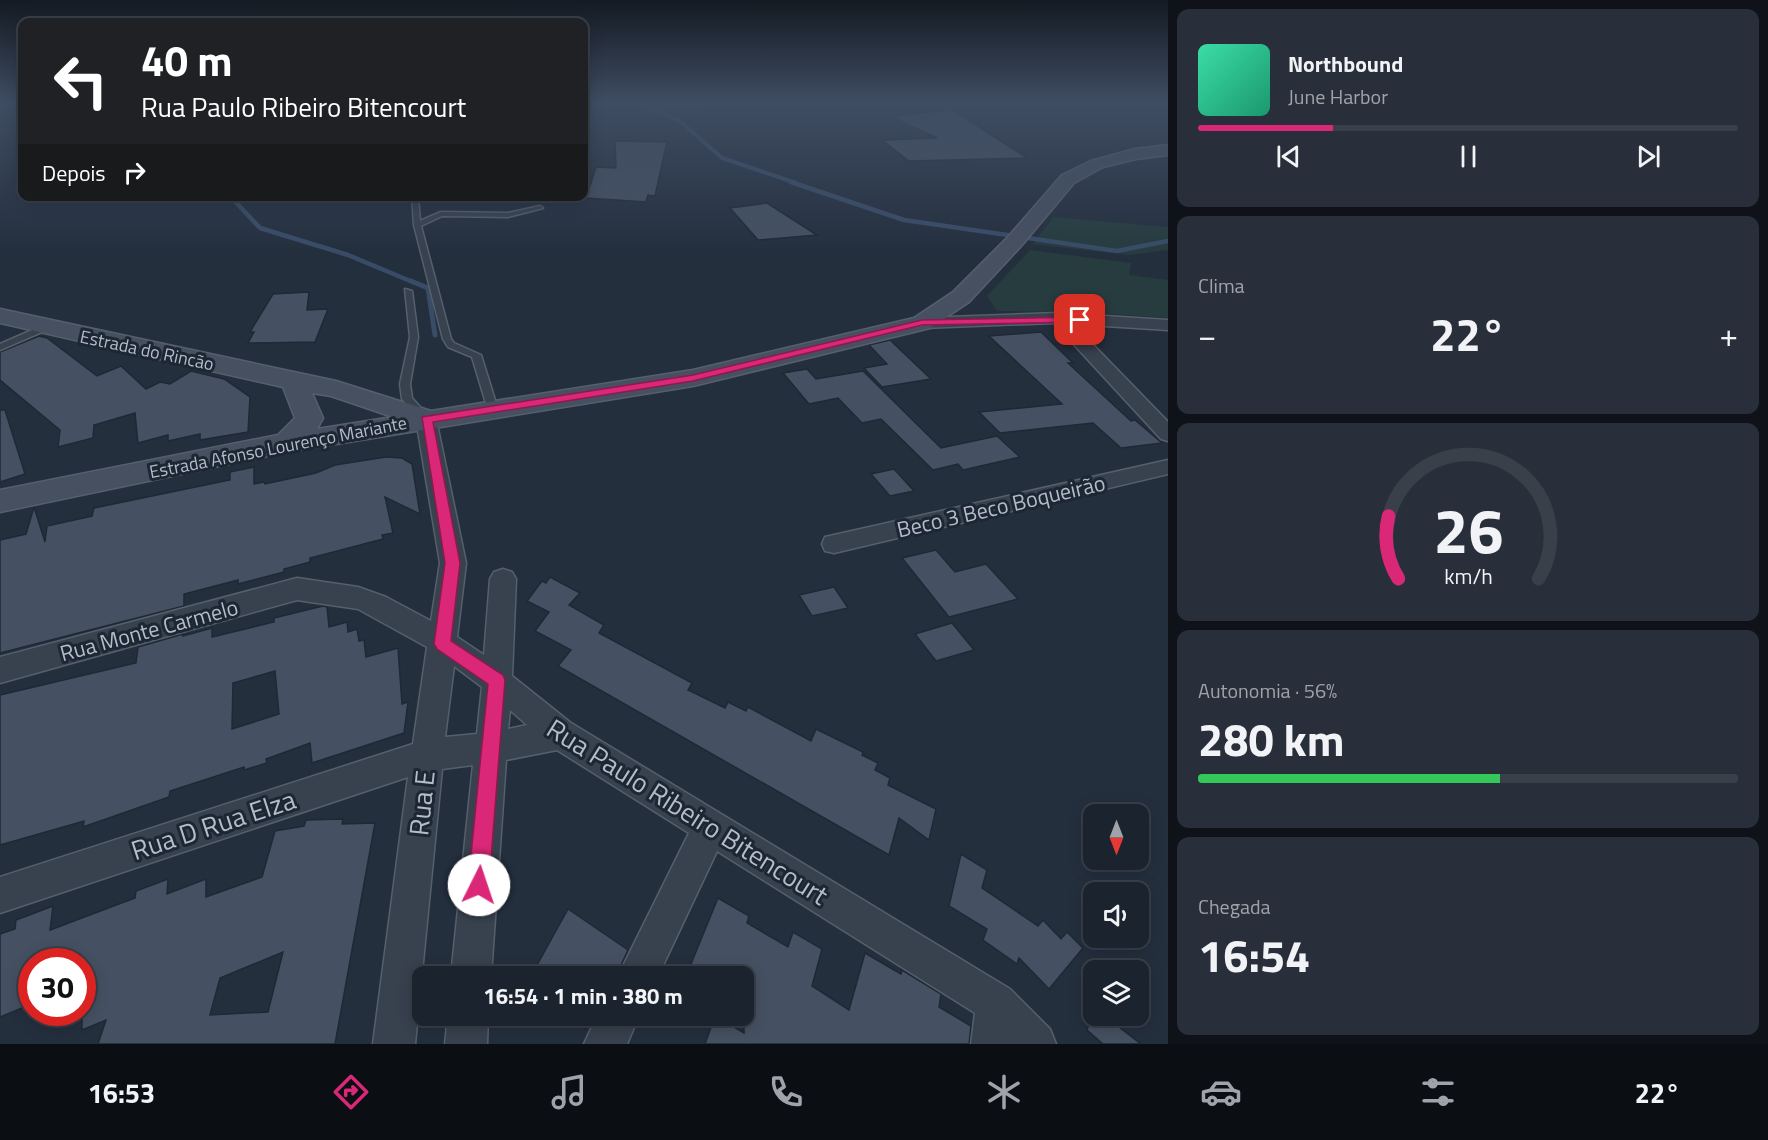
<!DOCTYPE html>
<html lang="pt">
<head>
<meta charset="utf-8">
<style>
	:root { --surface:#1b232e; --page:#282f3a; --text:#f1f3f6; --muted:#a0a4aa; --line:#39404a; --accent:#db2777 }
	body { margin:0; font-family:"Titillium Web",sans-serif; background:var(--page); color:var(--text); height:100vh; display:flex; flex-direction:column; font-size:22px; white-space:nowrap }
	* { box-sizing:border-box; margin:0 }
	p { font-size:20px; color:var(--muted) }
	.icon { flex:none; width:33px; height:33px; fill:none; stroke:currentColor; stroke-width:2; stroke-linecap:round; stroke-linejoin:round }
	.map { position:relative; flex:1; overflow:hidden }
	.sheet { display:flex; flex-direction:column; gap:9px; padding:9px; background:#0f1319; width:600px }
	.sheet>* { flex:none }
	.guide { position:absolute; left:18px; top:18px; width:570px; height:183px; border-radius:12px; box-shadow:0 3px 15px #0003,0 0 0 2px var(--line); background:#202124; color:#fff; overflow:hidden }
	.needle { width:39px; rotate:180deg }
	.controls { position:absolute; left:1083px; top:804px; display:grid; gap:12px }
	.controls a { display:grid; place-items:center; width:66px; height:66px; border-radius:12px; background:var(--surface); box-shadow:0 3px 15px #0003,0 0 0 2px var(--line); font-size:30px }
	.speed { position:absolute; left:18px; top:948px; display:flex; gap:12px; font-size:30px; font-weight:700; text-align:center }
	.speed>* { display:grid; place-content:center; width:78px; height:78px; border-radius:50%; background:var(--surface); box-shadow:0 3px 15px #0003,0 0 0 2px var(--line); line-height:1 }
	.speed .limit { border:9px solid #d22; background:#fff; color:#111 }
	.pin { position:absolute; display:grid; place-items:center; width:51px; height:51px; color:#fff; margin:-26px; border-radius:12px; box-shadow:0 3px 9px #0006 }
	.me { position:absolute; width:66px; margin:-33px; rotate:4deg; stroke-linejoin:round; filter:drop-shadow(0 0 4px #0008) }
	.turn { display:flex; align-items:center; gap:21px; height:126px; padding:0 24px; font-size:27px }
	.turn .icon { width:78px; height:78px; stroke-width:2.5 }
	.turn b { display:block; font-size:42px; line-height:51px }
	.then { display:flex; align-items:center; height:57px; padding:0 24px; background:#0003; gap:12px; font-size:22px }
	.big { font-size:45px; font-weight:700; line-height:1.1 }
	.sheet .tile { flex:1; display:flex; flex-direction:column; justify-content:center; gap:9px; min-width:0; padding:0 21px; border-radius:12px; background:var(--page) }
	.sheet .dial { align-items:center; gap:0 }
	.dial svg { height:156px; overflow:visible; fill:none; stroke:var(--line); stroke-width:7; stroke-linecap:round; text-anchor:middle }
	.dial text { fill:var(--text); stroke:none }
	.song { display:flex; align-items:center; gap:18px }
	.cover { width:72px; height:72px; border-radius:9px; background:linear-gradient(135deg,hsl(160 70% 55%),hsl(160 70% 35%)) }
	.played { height:6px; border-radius:3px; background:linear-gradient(90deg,var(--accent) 25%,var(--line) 25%) }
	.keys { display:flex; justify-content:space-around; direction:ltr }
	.heat { display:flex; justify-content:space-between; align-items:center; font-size:33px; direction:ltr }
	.charge { height:9px; border-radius:4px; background:linear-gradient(90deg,#34c759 56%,var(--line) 0) }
	.trip { position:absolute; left:412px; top:966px; width:342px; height:60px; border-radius:12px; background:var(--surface); box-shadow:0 3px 15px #0003,0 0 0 2px var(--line); font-weight:700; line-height:60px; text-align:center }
	.tabs { display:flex; height:96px; justify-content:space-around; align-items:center; background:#0b0e12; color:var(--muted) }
	.tabs .icon { width:42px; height:42px }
	.tabs .active { color:var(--accent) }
	.tabs b { font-size:27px; color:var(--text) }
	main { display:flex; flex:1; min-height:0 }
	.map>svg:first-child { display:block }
	.green { fill:#263c3f }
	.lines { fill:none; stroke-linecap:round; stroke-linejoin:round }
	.stream-far2 { stroke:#394c67; stroke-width:4 }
	.stream-far1 { stroke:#394c67; stroke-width:4.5 }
	.stream { stroke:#394c67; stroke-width:5 }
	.building { fill:#455162; stroke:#1f2835; stroke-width:1.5; fill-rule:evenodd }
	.lane-casing { stroke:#565f6c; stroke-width:3 }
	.street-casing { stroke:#565f6c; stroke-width:3 }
	.secondary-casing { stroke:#565f6c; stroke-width:3 }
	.lane { fill:#38414e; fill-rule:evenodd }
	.street { fill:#38414e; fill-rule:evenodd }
	.secondary { fill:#465061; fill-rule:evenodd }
	.route { fill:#db2777; stroke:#8e194d; stroke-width:1.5 }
	.labels { text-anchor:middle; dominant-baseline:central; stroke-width:6; stroke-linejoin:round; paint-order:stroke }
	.far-street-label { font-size:18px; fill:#b4bcc9; stroke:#1d2633 }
	.street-label { font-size:22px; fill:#b4bcc9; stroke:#1d2633 }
	.near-street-label { font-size:27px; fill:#b4bcc9; stroke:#1d2633 }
</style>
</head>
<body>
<main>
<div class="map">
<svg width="1168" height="1044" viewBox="0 0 1168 1044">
	<rect width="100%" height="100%" fill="#242f3e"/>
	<!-- green -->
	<g class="green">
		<path d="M642 104H736L671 112Z"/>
		<path d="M1053 217 1168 227V250L1130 255 1033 244Z"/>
		<path d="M1030 250 1131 263 1129 275 1168 280V318L1081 312 997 311 987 296Z"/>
	</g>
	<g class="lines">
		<!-- stream-far2 -->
		<path class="stream-far2" d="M642 105 680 121 722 158 796 183"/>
		<!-- stream-far1 -->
		<g class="stream-far1">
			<path d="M791 182 904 220 1117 251 1168 241"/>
			<path d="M230 196 260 228 348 255 415 283"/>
		</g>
		<!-- stream -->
		<path class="stream" d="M411 281 428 288 435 335"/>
	</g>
	<!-- building -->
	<g class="building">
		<path d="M953 110 1027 158 909 161 882 140 937 138 889 116Z"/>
		<path d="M615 141 667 142 655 196 648 195 646 202 586 198 596 167 616 168Z"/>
		<path d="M767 203 817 235 758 240 730 208Z"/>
		<path d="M309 292 307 310 328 309 315 342 248 343 254 332H250L273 294Z"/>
		<path d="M1041 332 1073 363H1068L1131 421 1135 420 1162 443 1121 448 1093 423 1000 433 979 412 1062 404 989 336Z"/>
		<path d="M39 336 47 338 97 376 121 366 146 389 160 382 170 384 191 371 224 379 250 397 248 432 200 440V434L168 441V435L138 443 135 413 94 425 93 438 58 447 60 430 0 380V352Z"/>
		<path d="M890 340 931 379 882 387 864 368 887 364 869 345Z"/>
		<path d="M807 369 816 379 863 371 941 448 997 436 1020 457 963 470 958 464 933 470 881 419 862 423 838 398 809 404 783 373Z"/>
		<path d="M0 410H5L25 474 0 482Z"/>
		<path d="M386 457 402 458 412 464 420 514 385 497 393 533 382 535 383 539 310 558V562L284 569V572L238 584V580L184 594V606L0 653V540L26 534 34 507 45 542 47 526 92 516 94 508 230 480V472L254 467V484L264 482 265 484 316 473 335 465Z"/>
		<path d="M894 469 914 491 890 496 871 474Z"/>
		<path d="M936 550 955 572 986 564 1018 599 949 617 902 558Z"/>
		<path d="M550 577 580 593 569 605 604 625 599 633 692 683 688 690 725 708 728 702 746 711 748 707 811 741 816 729 863 752 862 755 878 763 875 770 890 778 888 785 936 809 929 840 899 818 889 855 558 666 571 650 535 631 549 612 527 601 542 581 546 583Z"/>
		<path d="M834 587 848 608 812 616 799 595Z"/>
		<path d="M323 606 327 607 329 627 347 622 348 632 357 629 359 641 364 640 366 657 398 648 402 704 408 702 404 733 312 763 310 743 266 759 267 763 244 770V767L170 791 169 797 83 827 84 821 0 845V695L136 663 138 647 183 634V636L212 628V637L274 622V618ZM275 671 279 714 232 729 233 683Z"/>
		<path d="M952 623 974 650 936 661 915 634Z"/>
		<path d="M343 819 342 824 375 823 335 1044H98L106 1020 82 1030V962H32V1004L0 1017V934L15 929 16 920 53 906 50 930 135 898 136 891 168 879 167 894 206 879V897L262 877 275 831 304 826 306 820ZM283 952 268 1012 210 1015 220 978Z"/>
		<path d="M961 854 987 870 982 888 1038 926 1043 920 1061 939 1067 932 1083 948 1049 989 1019 958 1017 964 983 940 987 929 949 906Z"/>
		<path d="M718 898 749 916 747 923 788 947 793 932 822 949 812 986 849 1010 865 953 901 974 902 970 941 994 939 1007 971 1026 969 1044H705L715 1016 744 1033V976H686Z"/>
		<path d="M568 909 628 950 616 976H531Z"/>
		<path d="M570 1016H595L588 1030Z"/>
		<path d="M1092 1016H1124L1119 1027 1141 1044H1103L1087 1030Z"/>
	</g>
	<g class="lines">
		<!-- lane casing -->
		<g class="lane-casing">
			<g id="lane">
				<path d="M412 196H418L420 221 441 212 508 213 540 206 543 208 508 217 442 216 421 226 451 339 454 343 481 355 498 410 497 412H489L488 410 472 357 448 347 443 339 414 225Z"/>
				<path d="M405 289 412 291 418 337 410 384 412 398 429 417 424 420 420 419 402 399 400 384 410 337Z"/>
				<path d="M46 324 50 327 49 329 0 350V344Z"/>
			</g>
		</g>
		<!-- street casing -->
		<g class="street-casing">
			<g id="street">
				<path d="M1058 313 1168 320V330L1073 324 1168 422V441L1161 439 1054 323 922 328 913 323 922 318Z"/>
				<path d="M426 413 433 414 436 419 466 563 457 637 484 655 490 579 494 572 503 569 512 572 516 579 512 676 571 723 1010 989 1050 1029 1056 1044H971L975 1013 717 851 658 976H618L689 833 557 750 506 760 491 976H451L473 765 442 769 415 1044H373L408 777 0 913V877L413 744 427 647 358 609 297 600 0 683V657L297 578 358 587 386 597 431 621 440 563 416 419 419 414ZM454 666 482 687 477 734 445 737ZM510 710 527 725 508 729Z"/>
				<path d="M1168 460V474L834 553 825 551 822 544 825 537 834 535Z"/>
				<path d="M448 1016H488L487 1044H445Z"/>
				<path d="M597 1016H639L627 1044H584Z"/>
			</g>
		</g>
		<!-- secondary casing -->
		<g class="secondary-casing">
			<path id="secondary" d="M1168 145V155L1136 159 1103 167 1074 183 1022 245 969 302 930 328 693 386 287 452 0 512V490L278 435 295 418 283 387 0 323V309L336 381 431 411 693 370 914 318 953 292 1008 237 1062 175 1091 161 1135 149ZM312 393 331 396 393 417 317 429 323 418Z"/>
		</g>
		<!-- lane -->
		<use href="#lane" class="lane"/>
		<!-- street -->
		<use href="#street" class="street"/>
		<!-- secondary -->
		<use href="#secondary" class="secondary"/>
	</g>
	<!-- sky -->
	<linearGradient id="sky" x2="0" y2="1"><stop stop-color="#141a22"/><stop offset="0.41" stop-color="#3f4d63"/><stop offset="1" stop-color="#3f4d63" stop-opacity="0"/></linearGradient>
	<rect width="1168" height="251" fill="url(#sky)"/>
	<!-- route -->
	<path class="route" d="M1080 317 1085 320 1083 322 922 325 693 381 433 422 460 563 451 641 503 675 505 680 489 885 486 892 479 895 471 892 468 885 488 684 437 649 434 644 445 563 422 417 693 375 922 320Z"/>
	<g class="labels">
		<!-- far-street labels -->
		<g class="far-street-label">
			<text transform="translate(147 350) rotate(12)">Estrada do Rincão</text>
			<text transform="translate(278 447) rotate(-11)">Estrada Afonso Lourenço Mariante</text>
		</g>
		<!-- street labels -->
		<g class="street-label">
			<text transform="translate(1001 506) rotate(-13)">Beco 3 Beco Boqueirão</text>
			<text transform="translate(149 630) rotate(-15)">Rua Monte Carmelo</text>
		</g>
		<!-- near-street labels -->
		<g class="near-street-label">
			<text transform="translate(421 803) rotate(-84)">Rua E</text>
			<text transform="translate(688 811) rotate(32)">Rua Paulo Ribeiro Bitencourt</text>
			<text transform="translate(213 824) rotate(-18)">Rua D Rua Elza</text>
		</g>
	</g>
</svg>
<div class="controls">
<a><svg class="needle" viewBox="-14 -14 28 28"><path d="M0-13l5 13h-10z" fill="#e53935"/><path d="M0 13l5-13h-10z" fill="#a0a4aa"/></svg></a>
<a><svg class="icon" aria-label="sound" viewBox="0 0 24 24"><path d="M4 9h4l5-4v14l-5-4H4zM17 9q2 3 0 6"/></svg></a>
<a><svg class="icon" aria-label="layers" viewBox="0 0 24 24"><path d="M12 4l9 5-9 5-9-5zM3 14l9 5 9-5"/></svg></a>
</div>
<div class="speed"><div class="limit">30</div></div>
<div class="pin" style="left:1080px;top:320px;background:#d93025"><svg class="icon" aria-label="arrive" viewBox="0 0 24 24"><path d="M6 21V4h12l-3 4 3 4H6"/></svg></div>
<svg class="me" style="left:479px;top:885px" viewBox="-20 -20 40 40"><circle r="19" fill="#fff"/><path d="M0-13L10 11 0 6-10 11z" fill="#db2777"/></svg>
<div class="trip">16:54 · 1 min · 380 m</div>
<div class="guide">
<div class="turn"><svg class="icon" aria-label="left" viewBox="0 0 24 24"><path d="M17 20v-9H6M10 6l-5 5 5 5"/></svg><div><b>40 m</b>Rua Paulo Ribeiro Bitencourt</div></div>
<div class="then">Depois<svg class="icon" aria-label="right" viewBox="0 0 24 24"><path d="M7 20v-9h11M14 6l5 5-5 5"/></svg></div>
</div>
</div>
<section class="sheet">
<div class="tile">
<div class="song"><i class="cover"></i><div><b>Northbound</b><p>June Harbor</p></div></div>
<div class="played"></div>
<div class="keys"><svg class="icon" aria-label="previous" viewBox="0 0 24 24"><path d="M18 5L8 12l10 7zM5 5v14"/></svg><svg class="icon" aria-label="pause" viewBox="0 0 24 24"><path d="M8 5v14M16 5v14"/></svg><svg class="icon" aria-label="next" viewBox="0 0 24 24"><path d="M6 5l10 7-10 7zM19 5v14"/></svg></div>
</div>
<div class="tile"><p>Clima</p>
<div class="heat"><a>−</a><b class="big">22°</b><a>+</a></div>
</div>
<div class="tile dial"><svg viewBox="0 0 100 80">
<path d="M14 69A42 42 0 1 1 86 69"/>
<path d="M14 69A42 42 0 0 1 9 37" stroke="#db2777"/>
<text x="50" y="56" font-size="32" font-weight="700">26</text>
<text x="50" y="72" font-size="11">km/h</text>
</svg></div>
<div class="tile"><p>Autonomia · 56%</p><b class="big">280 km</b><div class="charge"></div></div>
<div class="tile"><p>Chegada</p><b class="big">16:54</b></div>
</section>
</main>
<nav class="tabs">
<b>16:53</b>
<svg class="icon active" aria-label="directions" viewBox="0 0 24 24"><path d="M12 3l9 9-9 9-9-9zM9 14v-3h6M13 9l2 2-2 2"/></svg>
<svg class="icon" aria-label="music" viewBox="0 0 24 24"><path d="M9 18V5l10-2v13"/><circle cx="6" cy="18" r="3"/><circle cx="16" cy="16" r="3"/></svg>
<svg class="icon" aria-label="phone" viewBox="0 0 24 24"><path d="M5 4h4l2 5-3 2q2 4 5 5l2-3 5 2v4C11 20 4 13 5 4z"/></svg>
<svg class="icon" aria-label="climate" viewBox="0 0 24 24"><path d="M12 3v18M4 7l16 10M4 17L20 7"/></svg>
<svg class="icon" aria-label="car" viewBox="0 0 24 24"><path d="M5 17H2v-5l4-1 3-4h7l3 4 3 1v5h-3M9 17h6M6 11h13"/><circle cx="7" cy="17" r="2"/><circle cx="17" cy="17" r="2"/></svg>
<svg class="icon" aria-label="filters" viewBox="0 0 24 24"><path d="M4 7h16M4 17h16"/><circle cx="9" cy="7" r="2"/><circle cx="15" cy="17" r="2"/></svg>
<b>22°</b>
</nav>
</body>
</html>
